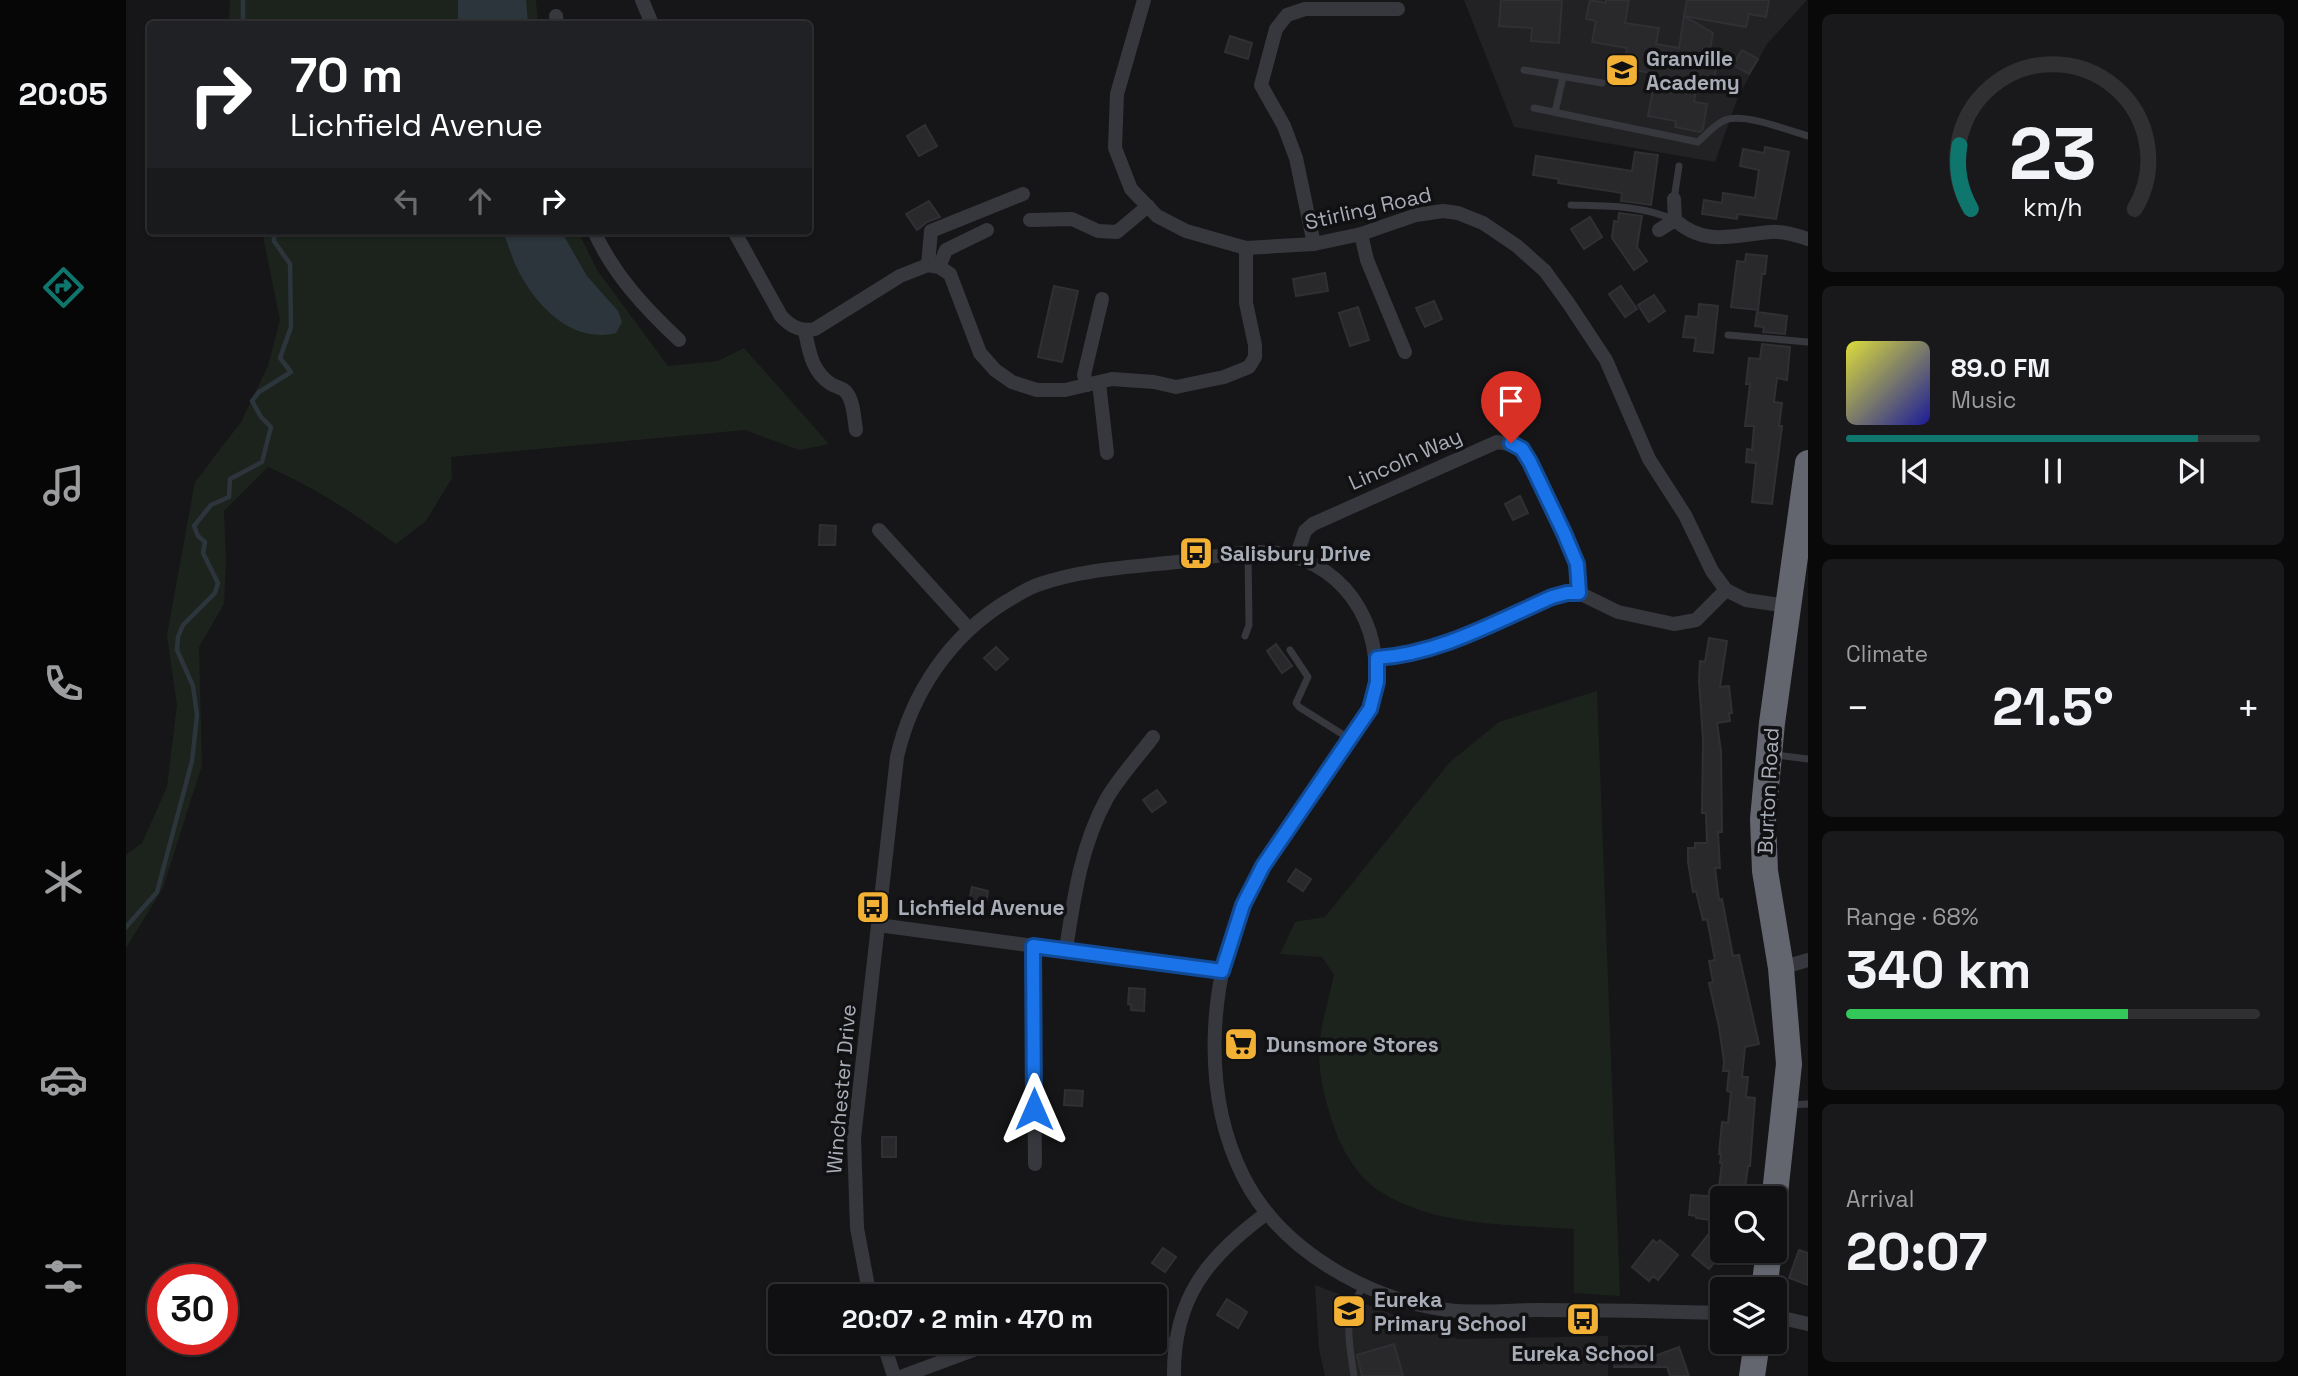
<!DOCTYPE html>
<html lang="en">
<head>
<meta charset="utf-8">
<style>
	:root { --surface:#101012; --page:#19191b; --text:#f1f3f6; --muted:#9c9d9f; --line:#303032; --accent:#0f766e }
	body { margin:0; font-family:"Space Grotesk",sans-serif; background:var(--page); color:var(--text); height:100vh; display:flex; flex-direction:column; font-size:26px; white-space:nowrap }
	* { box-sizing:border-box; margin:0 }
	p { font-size:23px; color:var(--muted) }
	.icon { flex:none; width:38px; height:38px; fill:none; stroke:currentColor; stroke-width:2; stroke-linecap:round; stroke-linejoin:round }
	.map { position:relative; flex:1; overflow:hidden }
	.details { display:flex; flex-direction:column; gap:14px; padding:14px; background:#09090a; width:490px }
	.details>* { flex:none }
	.top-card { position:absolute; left:21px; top:21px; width:665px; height:214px; border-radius:7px; box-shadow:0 2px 5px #0004,0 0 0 2px var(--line); background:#202124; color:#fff; overflow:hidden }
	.fabs { position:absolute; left:1584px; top:1186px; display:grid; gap:14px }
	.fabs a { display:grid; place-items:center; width:77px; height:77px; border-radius:7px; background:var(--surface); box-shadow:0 2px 5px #0004,0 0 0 2px var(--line); font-size:35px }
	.speed { position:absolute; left:21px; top:1264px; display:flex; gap:14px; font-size:35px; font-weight:700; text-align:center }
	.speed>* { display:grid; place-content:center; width:91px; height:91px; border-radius:50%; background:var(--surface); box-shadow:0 2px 5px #0004,0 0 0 2px var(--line); line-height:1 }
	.speed .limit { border:10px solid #d22; background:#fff; color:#111 }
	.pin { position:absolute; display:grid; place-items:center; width:60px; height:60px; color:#fff; margin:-72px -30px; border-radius:50% 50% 50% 0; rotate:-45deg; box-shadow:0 0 7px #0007 }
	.pin .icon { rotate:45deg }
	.me { position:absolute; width:77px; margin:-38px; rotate:0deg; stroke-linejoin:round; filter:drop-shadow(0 0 5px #0008) }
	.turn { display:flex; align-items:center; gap:24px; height:147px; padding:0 28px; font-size:32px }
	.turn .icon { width:91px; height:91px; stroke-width:2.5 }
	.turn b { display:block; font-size:49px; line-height:60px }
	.lanes { display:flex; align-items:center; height:66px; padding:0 28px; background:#0003; justify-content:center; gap:35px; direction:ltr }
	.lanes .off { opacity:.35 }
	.big { font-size:52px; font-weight:800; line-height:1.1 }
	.details .widget { flex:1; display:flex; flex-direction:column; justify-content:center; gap:10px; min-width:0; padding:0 24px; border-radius:10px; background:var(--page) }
	.details .dial { align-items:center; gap:0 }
	.dial svg { height:182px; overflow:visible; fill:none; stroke:var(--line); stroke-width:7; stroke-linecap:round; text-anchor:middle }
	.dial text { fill:var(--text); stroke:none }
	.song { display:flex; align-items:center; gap:21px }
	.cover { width:84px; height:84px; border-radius:10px; background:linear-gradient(135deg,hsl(60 70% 55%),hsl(240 70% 35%)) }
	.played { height:7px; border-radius:4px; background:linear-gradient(90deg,var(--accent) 85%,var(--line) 85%) }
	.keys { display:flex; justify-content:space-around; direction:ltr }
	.heat { display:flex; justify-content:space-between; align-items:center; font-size:38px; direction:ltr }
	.charge { height:10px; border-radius:5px; background:linear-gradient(90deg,#34c759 68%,var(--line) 0) }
	.trip { position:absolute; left:642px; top:1284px; width:399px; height:70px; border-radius:7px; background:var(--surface); box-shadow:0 2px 5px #0004,0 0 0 2px var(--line); font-weight:800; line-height:70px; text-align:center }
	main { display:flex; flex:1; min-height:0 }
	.tab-bar { display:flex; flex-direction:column; width:126px; justify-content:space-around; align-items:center; background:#060607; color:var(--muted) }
	.tab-bar .icon { width:49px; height:49px }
	.tab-bar .on { color:var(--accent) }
	.tab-bar b { font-size:32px; color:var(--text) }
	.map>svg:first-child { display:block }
	.built { fill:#222225 }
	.green { fill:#1c231d }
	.water { fill:#2c353c }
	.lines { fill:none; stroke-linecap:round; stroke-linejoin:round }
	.stream { stroke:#2c353c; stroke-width:4.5 }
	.building { fill:#29292c; stroke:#303034; stroke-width:2 }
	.lane { stroke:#37383d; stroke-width:7 }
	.street { stroke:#37383d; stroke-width:14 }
	.highway { stroke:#63666e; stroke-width:26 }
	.route-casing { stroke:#114b97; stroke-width:18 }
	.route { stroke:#1a73e8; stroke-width:12 }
	.labels { text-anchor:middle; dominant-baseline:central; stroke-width:7; stroke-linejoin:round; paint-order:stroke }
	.poi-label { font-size:21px; font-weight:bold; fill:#a8adb8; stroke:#111113; text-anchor:start }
	.street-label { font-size:21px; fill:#a8adb8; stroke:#111113 }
</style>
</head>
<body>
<main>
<nav class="tab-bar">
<b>20:05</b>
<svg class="icon on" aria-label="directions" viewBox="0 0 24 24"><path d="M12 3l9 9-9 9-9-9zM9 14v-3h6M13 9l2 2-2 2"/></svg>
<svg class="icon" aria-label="music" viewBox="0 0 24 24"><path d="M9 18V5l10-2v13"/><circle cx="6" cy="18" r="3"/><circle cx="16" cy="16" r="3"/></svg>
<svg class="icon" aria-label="phone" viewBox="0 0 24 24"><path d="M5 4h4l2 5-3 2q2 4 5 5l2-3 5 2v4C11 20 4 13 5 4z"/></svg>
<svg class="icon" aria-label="climate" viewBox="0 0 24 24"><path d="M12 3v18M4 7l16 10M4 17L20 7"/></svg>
<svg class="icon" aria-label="car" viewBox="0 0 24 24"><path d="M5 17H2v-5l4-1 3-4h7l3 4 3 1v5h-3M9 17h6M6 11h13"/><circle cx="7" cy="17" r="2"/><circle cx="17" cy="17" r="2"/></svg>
<svg class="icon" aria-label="filters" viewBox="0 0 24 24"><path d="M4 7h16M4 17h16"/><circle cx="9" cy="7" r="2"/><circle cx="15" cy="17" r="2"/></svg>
</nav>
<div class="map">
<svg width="1682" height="1376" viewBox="0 0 1682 1376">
	<rect width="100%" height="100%" fill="#161618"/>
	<!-- built -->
	<g class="built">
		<path d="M1338 0H1681L1641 44 1612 97 1589 162 1388 127Z"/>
		<path d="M1189 1285 1332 1339 1482 1336V1376H1199L1193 1349Z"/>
	</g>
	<!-- green -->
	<g class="green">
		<path d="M104 0H410L412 24H103Z"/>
		<path d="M136 231H452L471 270 542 366 592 361 618 348 703 444 673 450 619 430 325 457 326 478 300 521 270 544C229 514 188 487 142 467L98 511 100 561 98 604 73 647 76 765 37 888 0 948V855L16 843 41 787 51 705 41 635 69 482 115 422 142 366 154 320Z"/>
		<path d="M1471 691 1494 1296 1448 1293V1229C1383 1224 1307 1227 1252 1190 1227 1173 1212 1142 1204 1115 1197 1091 1191 1066 1194 1041 1196 1019 1204 996 1208 974L1196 957 1154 954 1169 922 1199 917 1324 762 1373 722Z"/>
	</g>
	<!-- water -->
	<g class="water">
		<path d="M332 0H400L402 24H332Z"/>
		<path d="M377 231H435L461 276 492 311 496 322 490 333C447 344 411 307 393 272 386 259 382 244 377 231Z"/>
	</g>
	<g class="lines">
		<!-- stream -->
		<g class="stream">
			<path d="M117 0V24"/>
			<path d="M0 927 31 892 66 761 71 715 67 686 51 650 52 637 57 625 89 593 92 583 77 553 79 542 72 536 68 526 85 505 103 497 104 479 136 462 145 427 135 417 126 401 133 392 165 372 154 358 165 327 164 264 148 241V231"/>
		</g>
	</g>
	<!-- building -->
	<g class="building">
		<path d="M1375 0H1436L1433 43 1405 41 1406 28 1373 26Z"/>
		<path d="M1464 0 1480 3V0H1503L1499 23 1533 28 1530 44 1553 48 1558 16 1587 33 1582 61 1591 62 1588 81 1572 78 1568 102 1581 104 1577 129 1574 132 1549 127 1550 121 1522 116 1530 74 1498 68 1501 48 1466 42 1470 21 1460 19Z"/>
		<path d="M1561 0H1643L1640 17 1623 14 1620 27 1558 16Z"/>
		<path d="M1104 36 1126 43 1122 59 1099 52Z"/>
		<path d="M1616 50 1632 59 1623 74 1607 65Z"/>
		<path d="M799 125 811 146 793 156 781 136Z"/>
		<path d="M1639 147 1663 152 1650 219 1612 214 1611 219 1576 214 1578 200 1596 203 1597 193 1629 198 1633 170 1614 166 1617 149 1638 153Z"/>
		<path d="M1509 152 1532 155 1525 205 1495 201 1496 193 1432 183 1433 179 1407 175 1410 156 1506 171Z"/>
		<path d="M803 201 814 217 801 222 791 230 780 214Z"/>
		<path d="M1493 213 1516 216 1511 247 1521 261 1508 270 1486 238 1488 221 1492 222Z"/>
		<path d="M1464 217 1476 237 1458 249 1445 229Z"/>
		<path d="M1620 254 1641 256 1639 274H1636L1632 310 1605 307 1611 261 1619 262Z"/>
		<path d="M1199 273 1202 291 1170 296 1167 279Z"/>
		<path d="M928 286 952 291 936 362 912 357Z"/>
		<path d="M1495 286 1511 309 1499 317 1483 294Z"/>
		<path d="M1528 295 1539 311 1523 322 1512 305Z"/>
		<path d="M1308 301 1316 319 1299 327 1290 308Z"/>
		<path d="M1573 304 1592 306 1587 353 1568 351 1570 338 1557 337 1560 316 1572 317Z"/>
		<path d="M1232 307 1243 340 1224 346 1213 313Z"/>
		<path d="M1631 312 1661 316 1659 334 1637 332 1638 327 1629 326Z"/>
		<path d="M1636 344 1664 347 1661 380 1651 378 1648 402 1656 403 1653 426H1656L1646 504 1626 502 1630 463 1620 462 1621 449 1626 450 1628 426H1619L1624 384H1620L1623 358 1634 359Z"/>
		<path d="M1394 496 1402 513 1387 520 1379 504Z"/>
		<path d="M694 525 710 526 709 545H693Z"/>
		<path d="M1583 638 1601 641 1594 687 1603 686 1606 713H1603L1604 721 1591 723 1595 751 1596 832H1592L1594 868H1589L1593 900 1596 899 1607 956 1613 955 1633 1044 1619 1047 1616 1077H1622L1620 1097 1629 1098 1624 1166H1622L1619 1189 1593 1187 1596 1163H1594L1595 1154H1593L1596 1122 1602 1123 1605 1092 1601 1091 1603 1071H1597L1598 1061 1593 1027 1583 983 1587 982 1583 961 1589 960 1581 919 1577 920 1570 891 1567 892 1562 862V848H1569V843H1581L1580 813H1576L1577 739 1573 681 1574 661 1579 662Z"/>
		<path d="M1150 644 1166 666 1156 673 1141 651Z"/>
		<path d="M870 647 882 659 870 670 858 658Z"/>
		<path d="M1031 790 1040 802 1026 812 1017 800Z"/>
		<path d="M1170 869 1185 879 1177 891 1162 881Z"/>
		<path d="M846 887 862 891 859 909 842 906Z"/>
		<path d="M1003 988 1019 989 1018 1011 1005 1010V1005L1002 1004Z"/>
		<path d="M939 1090 957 1091 956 1106 938 1105Z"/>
		<rect x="756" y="1137" width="14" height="20"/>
		<path d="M1565 1195 1596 1197V1209H1593L1592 1221 1570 1218V1216L1563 1215Z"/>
		<path d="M1586 1230 1596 1238V1253L1583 1269 1566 1255Z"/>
		<path d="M1527 1240 1531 1243 1534 1240 1552 1255 1532 1280 1527 1276 1523 1281 1506 1267Z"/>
		<path d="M1037 1248 1050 1257 1039 1272 1026 1263Z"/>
		<path d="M1673 1250 1682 1253V1285L1663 1278Z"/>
		<path d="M1101 1299 1121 1312 1112 1328 1091 1315Z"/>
		<path d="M1268 1344 1277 1376H1236L1231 1355Z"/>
		<path d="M1489 1346H1523V1358L1553 1347 1563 1376H1544L1541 1367H1488Z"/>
	</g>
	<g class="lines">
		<!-- lane -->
		<g class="lane">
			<path d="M1398 70 1476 83"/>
			<path d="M1408 108 1572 142C1580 135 1589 124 1599 120 1619 113 1661 130 1682 136"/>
			<path d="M1429 112 1437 77"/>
			<path d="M1548 199 1553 166"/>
			<path d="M1445 205C1479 206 1517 205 1548 220"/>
			<path d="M1602 335 1682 342"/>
			<path d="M1119 636 1123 625 1122 552"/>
			<path d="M1164 650 1182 677 1170 703 1173 707 1224 739"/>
			<path d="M1650 755 1682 759"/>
			<path d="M1664 1105 1682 1104"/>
			<path d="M1228 1376C1222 1333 1217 1325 1237 1285"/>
		</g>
		<!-- street -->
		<g class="street">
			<path d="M516 0 526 24"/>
			<path d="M1018 0 991 94 989 148 1005 189 1031 216 1060 231 1120 248 1188 244 1235 234 1290 215 1317 211 1332 213 1357 223 1391 246 1419 271 1443 304 1480 360 1523 459 1559 515 1586 571 1600 590 1620 600 1662 606"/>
			<path d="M430 16 431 24"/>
			<path d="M904 220 946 219 972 231 991 232 1022 206"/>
			<path d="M1549 220C1579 247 1608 235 1644 232 1657 231 1669 235 1682 239"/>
			<path d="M1533 230 1549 220 1548 199"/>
			<path d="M468 231C487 274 519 308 553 340"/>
			<path d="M608 231 655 316C665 327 675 332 689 329L774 276 802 265 813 267 824 274 854 353 869 370 886 382 911 390H939L986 379 1028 382 1050 387 1098 377 1123 367 1129 357V345L1120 303V248"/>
			<path d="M1235 234 1241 260 1279 352"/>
			<path d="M1188 244 1170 158 1158 126 1135 85 1150 29 1161 15 1179 9H1272"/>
			<path d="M802 265 805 231 897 194"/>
			<path d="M813 267 820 250 861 230"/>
			<path d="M679 331C683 351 686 372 705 384 710 387 717 388 720 392 728 401 728 419 730 430"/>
			<path d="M973 383 981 453"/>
			<path d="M961 385 958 375 976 299"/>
			<path d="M753 530 843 629"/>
			<path d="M1170 557 1179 531 1187 524 1371 442C1388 444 1395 448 1404 462L1451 564 1453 593 1492 612 1548 624 1570 620 1600 590"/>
			<path d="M1250 658C1313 654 1369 622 1426 597L1441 593H1453"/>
			<path d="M752 925 1095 971"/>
			<path d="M907 946 909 1164"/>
			<path d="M940 949C948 897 955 845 981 798 994 776 1012 757 1027 737"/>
			<path d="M1655 968 1682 960"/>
			<path d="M744 1297 731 1228 728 1138 771 757C786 692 824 636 881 601 892 595 903 587 914 584 958 569 1005 567 1051 562 1085 558 1116 549 1151 553 1226 563 1265 640 1244 709 1204 775 1150 833 1118 904 1082 986 1076 1094 1117 1176 1154 1250 1241 1299 1321 1310 1351 1314 1381 1310 1411 1310 1473 1310 1534 1311 1596 1313"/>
			<path d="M1648 1316 1682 1324"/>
			<path d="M757 1342 768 1376"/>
			<path d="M1029 1342 1048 1345"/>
			<path d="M777 1376 869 1342"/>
			<path d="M1048 1376C1047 1299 1081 1257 1141 1213"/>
		</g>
		<!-- highway -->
		<g class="highway">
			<path d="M1648 1203 1663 1064 1655 968 1639 871 1637 819 1646 723 1682 463"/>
			<path d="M1638 1290 1643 1251"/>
			<path d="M1626 1376 1631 1342"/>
		</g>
	</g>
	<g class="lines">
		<!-- route casing -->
		<g class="route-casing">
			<path id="route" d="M908 1109 907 946 1096 971 1117 905 1137 866 1244 709 1251 682V658C1313 654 1369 622 1426 597L1441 593H1453L1451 564 1438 533 1404 462 1396 449 1385 443"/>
		</g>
		<!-- route -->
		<use href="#route" class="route"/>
	</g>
	<!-- icons -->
	<defs>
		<g id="school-square" transform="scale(1.75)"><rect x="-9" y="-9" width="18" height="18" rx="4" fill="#f2b134" stroke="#111113"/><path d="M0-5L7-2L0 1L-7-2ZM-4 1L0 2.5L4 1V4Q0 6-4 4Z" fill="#111"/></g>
		<g id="bus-square" transform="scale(1.75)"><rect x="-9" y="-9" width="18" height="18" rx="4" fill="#f2b134" stroke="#111113"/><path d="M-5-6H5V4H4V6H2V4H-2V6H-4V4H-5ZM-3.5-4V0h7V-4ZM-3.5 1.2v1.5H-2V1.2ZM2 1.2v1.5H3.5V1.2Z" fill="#111"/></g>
		<g id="supermarket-square" transform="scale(1.75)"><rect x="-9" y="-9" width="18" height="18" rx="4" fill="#f2b134" stroke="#111113"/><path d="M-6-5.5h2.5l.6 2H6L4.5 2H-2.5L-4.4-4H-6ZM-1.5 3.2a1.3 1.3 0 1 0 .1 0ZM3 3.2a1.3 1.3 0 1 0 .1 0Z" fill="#111"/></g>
	</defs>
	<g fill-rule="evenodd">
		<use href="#school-square" x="1496" y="70"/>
		<use href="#bus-square" x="1070" y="553"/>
		<use href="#bus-square" x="747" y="907"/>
		<use href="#supermarket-square" x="1115" y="1044"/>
		<use href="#school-square" x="1223" y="1311"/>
		<use href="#bus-square" x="1457" y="1319"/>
	</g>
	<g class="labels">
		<!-- poi labels -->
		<g class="poi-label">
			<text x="1520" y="58">Granville<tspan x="1520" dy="24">Academy</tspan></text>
			<text x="1094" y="553">Salisbury Drive</text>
			<text x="772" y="907">Lichfield Avenue</text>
			<text x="1140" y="1044">Dunsmore Stores</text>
			<text x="1248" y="1299">Eureka<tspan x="1248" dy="24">Primary School</tspan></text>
			<text x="1457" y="1353" text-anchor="middle">Eureka School</text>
		</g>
		<!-- street labels -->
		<g class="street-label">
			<text transform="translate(1242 208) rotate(-13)">Stirling Road</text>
			<text transform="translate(1279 459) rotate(-24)">Lincoln Way</text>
			<text transform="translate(1642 791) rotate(-87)">Burton Road</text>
			<text transform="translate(715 1089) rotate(-85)">Winchester Drive</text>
		</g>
	</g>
</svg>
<div class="fabs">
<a><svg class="icon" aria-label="search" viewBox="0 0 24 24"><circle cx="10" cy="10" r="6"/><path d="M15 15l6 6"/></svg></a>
<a><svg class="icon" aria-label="layers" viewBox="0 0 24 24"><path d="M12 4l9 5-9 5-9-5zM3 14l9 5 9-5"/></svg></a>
</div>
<div class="speed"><div class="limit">30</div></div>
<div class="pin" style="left:1385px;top:443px;background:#d93025"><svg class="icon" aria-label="arrive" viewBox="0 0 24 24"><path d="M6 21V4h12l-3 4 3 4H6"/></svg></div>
<svg class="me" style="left:908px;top:1109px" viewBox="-20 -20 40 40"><path d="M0-17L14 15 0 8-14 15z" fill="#1a73e8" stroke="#fff" stroke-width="4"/></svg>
<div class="trip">20:07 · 2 min · 470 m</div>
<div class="top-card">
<div class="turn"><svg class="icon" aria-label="right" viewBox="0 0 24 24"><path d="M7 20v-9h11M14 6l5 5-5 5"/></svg><div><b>70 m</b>Lichfield Avenue</div></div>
<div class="lanes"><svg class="icon off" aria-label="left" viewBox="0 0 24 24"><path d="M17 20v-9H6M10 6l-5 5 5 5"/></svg><svg class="icon off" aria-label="ahead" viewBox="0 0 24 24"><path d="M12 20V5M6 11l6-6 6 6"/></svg><svg class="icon" aria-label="right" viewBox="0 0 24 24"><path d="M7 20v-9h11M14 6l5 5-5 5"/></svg></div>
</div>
</div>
<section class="details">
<div class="widget dial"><svg viewBox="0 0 100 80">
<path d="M14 69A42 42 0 1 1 86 69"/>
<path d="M14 69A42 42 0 0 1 9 41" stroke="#0f766e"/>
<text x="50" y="56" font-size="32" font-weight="700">23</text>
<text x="50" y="72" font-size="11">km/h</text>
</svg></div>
<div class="widget">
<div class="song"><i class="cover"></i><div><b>89.0 FM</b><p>Music</p></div></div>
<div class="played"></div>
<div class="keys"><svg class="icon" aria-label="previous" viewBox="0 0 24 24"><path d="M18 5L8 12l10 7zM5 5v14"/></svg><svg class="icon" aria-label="pause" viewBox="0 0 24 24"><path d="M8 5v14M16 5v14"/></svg><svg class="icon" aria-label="next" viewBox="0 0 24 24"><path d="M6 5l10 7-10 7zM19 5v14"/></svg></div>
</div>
<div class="widget"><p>Climate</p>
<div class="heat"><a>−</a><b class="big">21.5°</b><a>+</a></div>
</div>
<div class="widget"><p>Range · 68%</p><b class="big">340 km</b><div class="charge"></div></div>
<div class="widget"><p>Arrival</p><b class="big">20:07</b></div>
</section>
</main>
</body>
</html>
